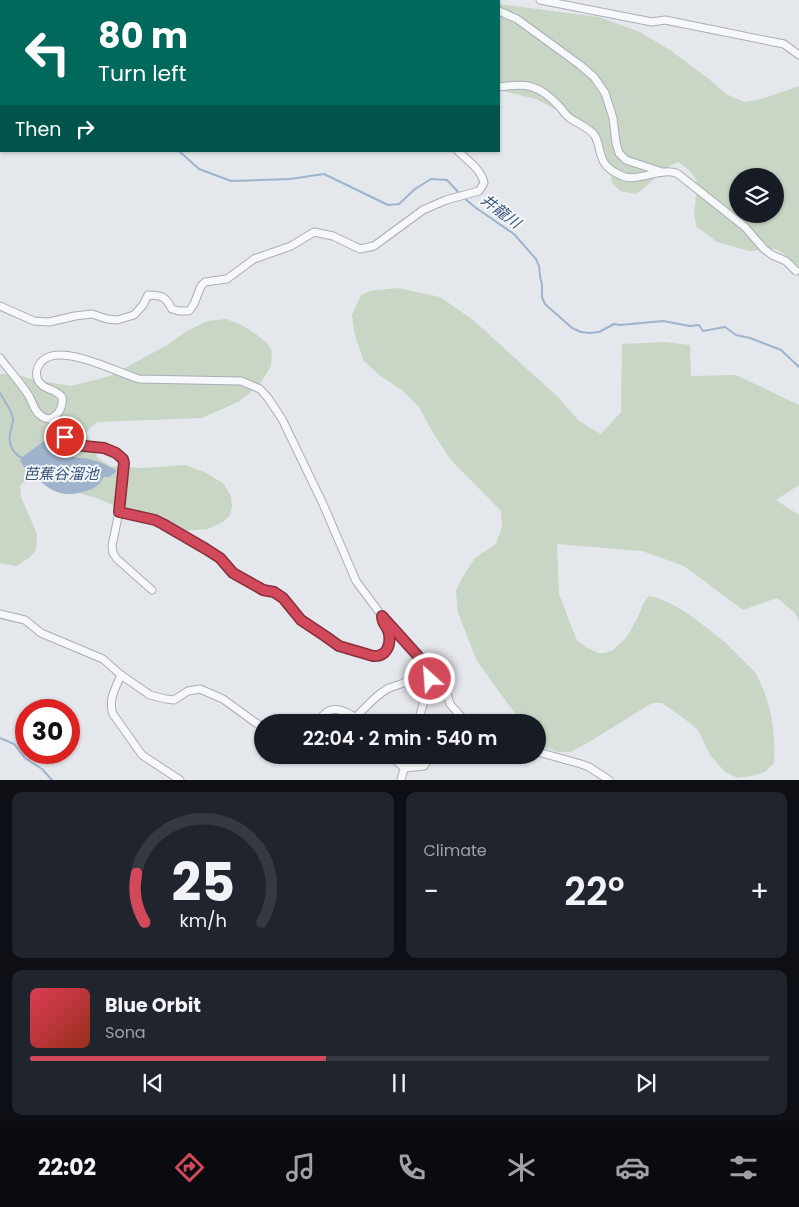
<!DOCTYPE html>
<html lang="en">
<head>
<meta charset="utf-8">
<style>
	:root { --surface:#171b24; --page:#20242c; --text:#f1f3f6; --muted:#9ea1a6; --line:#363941; --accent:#d1495b }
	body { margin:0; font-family:Poppins,"Noto Sans JP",sans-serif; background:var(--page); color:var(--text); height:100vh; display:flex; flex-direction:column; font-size:19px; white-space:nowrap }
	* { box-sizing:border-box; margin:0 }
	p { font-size:16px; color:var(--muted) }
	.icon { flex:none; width:28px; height:28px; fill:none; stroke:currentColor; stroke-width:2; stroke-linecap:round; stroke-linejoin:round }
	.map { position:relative; height:780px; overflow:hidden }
	.sheet { display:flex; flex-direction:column; gap:12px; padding:12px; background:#0d0f14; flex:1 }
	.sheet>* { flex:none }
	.top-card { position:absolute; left:0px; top:0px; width:500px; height:152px; box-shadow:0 1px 4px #0004; background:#00695c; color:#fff; overflow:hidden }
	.tools { position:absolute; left:729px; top:168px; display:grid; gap:10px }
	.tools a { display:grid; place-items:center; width:55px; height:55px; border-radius:50%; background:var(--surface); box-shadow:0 1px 4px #0004; font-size:25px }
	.speed { position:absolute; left:15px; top:699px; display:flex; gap:10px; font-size:25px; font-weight:700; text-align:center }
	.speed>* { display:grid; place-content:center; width:65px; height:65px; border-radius:50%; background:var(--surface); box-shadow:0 1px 4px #0004; line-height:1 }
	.speed .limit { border:8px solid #d22; background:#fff; color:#111 }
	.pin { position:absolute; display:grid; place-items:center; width:42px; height:42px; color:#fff; margin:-21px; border:2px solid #fff; border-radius:50%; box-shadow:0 1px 5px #0007 }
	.me { position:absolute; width:55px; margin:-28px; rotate:334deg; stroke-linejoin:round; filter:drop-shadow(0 0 4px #0008) }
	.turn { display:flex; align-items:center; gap:18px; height:105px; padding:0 15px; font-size:22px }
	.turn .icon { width:65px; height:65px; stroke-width:2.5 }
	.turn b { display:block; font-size:35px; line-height:42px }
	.then { display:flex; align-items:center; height:48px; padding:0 15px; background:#0003; gap:10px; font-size:19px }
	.big { font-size:38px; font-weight:600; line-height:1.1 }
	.sheet .widget { flex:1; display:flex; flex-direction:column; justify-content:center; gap:8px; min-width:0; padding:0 18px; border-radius:10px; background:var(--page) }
	.sheet .dial { align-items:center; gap:0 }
	.dial svg { height:130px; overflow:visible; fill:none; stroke:var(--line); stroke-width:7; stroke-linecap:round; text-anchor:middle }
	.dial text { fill:var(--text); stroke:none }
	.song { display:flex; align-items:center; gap:15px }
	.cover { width:60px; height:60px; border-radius:8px; background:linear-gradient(135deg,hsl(350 70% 55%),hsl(10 70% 35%)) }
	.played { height:5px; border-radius:2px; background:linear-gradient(90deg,var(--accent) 40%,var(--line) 40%) }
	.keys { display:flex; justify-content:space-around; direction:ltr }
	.heat { display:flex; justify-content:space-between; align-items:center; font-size:28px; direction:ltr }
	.sheet .tiles { flex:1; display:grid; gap:12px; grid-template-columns:1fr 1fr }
	.widget:last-child { grid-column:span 2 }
	.trip { position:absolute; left:254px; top:714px; width:292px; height:50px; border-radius:25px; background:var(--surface); box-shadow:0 1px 4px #0004; font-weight:600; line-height:50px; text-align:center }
	.dock { display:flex; height:80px; justify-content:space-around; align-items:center; background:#090b0e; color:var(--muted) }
	.dock .icon { width:35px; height:35px }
	.dock .active { color:var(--accent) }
	.dock b { font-size:22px; color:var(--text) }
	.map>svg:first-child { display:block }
	.green { fill:#c9d6c5; fill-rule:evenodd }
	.water { fill:#9fb4cc }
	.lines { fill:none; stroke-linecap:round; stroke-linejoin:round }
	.stream { stroke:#9fb4cc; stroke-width:2 }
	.street-casing { stroke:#a9aeb7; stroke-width:9 }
	.street { stroke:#f7f8fa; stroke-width:7 }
	.route-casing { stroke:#882f3b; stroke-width:12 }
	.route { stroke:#d1495b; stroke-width:9 }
	.labels { text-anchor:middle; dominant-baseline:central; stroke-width:4; stroke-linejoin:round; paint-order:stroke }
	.water-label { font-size:15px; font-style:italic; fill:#34527a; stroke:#f4f6f9 }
</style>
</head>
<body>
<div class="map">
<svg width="799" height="780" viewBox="0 0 799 780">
	<rect width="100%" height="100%" fill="#e4e7ec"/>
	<!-- green -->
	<g class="green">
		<path d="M280 0H455L468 1H268Z"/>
		<path d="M499 4 599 17 640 32 670 50 709 79 726 94 744 102 758 100 799 86V280L793 263 787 256 776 249 749 251 717 242 696 226 694 213 697 188 696 179 689 170 678 162C663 167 656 178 645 187 642 190 638 192 635 194L620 191 612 183 609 166 605 153 598 140 579 122 536 99 499 90ZM738 176H775V214H738Z"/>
		<path d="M398 288 440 297 473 320 557 396 579 421 601 434 621 412 622 344 665 342 690 345 691 376 736 375 799 405V485L776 500 799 515V621L795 613 777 598 743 610 684 566 642 551 557 544 559 594 570 623 577 640 589 649 599 653H605L613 650 627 637 639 615 643 604 649 596C670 600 686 612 703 625 718 636 730 646 743 660 747 665 753 669 756 674 771 701 776 733 774 763L765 772 752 776 737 778 725 772 710 755 698 730 686 720 662 703H652L589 742 571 752H558L542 747 538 742V722H522L508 704 477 661 458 613 456 591 462 578 475 558 496 544 502 527 501 511 450 459 432 431 419 407 403 391 379 375 364 361 355 336 352 315 361 295 370 291Z"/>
		<path d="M226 319 242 325 257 335 268 344 272 352 271 366 260 384 240 401 202 418 97 422 88 430 86 434 92 445 97 457 110 466 143 468 185 465 204 472 223 483 231 496 232 506 230 515 223 522 208 529 181 531 147 520 99 499 60 487 38 481 26 479 20 486 21 497 37 534 36 550 29 558 16 566 0 563V374H15L35 380 71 386 110 376 167 345 187 331 207 321Z"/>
	</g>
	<!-- water -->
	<path class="water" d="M44 441C55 445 63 453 73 457 78 459 84 457 89 459 99 461 108 466 116 470V472L109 477H104C101 480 100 484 97 486 93 489 87 491 82 492 56 500 42 483 24 467L20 460 21 458Z"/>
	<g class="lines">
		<!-- stream -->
		<g class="stream">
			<path d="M0 51H1"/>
			<path d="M179 151 199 169 231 181 290 179 324 174 388 205 399 204 415 189 431 179 447 180 460 194"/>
			<path d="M463 197 476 208 514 234 536 259 539 266 540 276 542 285V297L545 304 572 328 581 332 589 333 599 332 614 324 620 325 663 321 690 326 699 325 703 331 725 327 736 335 750 338 781 350 799 367"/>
			<path d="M0 393C4 401 12 410 13 419 14 424 10 429 10 435 8 445 14 454 22 458"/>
			<path d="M0 738 14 744 25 758 42 769 52 780"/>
		</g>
		<!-- street casing -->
		<g class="street-casing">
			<g id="street">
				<path d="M44 0 45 1"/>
				<path d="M474 0 475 1"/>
				<path d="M540 0 652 22 665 20 784 44 799 55"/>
				<path d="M499 11 517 19 580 65 594 77 605 93 613 118 616 143 619 153 626 160 662 172"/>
				<path d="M499 87C526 83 538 84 558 105 562 109 565 115 571 119 579 124 590 128 595 136 599 143 599 151 602 158 604 165 612 171 618 174 634 184 654 170 671 172 673 172 676 173 678 174L745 227 764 249 772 255 786 261 796 271"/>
				<path d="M0 306 34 321 49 322 75 316 92 314 107 319 117 320 134 315 143 305 148 295C162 295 165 296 172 309L179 311H189L194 304 201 286 205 282 227 279 254 259 291 246 314 232 333 236 360 249 374 246 423 210 446 200 479 191 484 183C481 169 468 161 458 151"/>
				<path d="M0 358C9 370 19 381 27 393 32 399 33 409 39 414 44 419 51 421 56 415 61 411 63 403 62 397 55 388 42 390 38 380 35 374 37 367 41 362 59 341 118 373 139 379L241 381 260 389 268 398 282 419 323 504 356 581 382 616 418 656 428 671 446 690 450 704 464 720"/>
				<path d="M51 419 55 429 75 445 104 448 119 455 123 459 124 463 119 512 112 546 113 553 117 559 152 590"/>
				<path d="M119 512 155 520 163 524 206 549 220 558 233 573 258 587 263 590 274 592 283 598 301 620 325 635 339 646 373 656C386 657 392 646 389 633 388 627 383 625 382 618"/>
				<path d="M0 614 25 620 41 633 103 659 121 675 150 695 166 699 174 700 188 691 200 689 223 699 256 723 262 726"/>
				<path d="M121 675C115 689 108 700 113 714L142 755 180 780"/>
				<path d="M355 718C365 708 375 696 387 689 391 687 395 686 398 685 417 679 415 674 418 656"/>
				<path d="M315 722C320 719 326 711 331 710 341 707 355 717 362 722"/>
				<path d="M418 722 429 684 428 671"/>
				<path d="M460 722C468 717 475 717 483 722"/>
				<path d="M538 752 581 764 589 767 609 780"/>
				<path d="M390 755 404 768 424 766 431 755"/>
				<path d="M401 780 408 755"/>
			</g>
		</g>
		<!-- street -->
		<use href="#street" class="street"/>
	</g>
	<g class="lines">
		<!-- route casing -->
		<g class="route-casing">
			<path id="route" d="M65 437 74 445 104 448 116 453 123 459 124 463 119 512 155 520 163 524 206 549 220 558 233 573 258 587 263 590 274 592 283 598 301 620 325 636 339 646 373 656C386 657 391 646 389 634 388 626 382 625 382 616L418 656 428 671 430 679"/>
		</g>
		<!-- route -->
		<use href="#route" class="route"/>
	</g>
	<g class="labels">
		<!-- water labels -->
		<g class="water-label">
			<text transform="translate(501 211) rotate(37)">井龍川</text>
			<text x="61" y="473">芭蕉谷溜池</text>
		</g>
	</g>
</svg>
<div class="tools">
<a><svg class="icon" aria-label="layers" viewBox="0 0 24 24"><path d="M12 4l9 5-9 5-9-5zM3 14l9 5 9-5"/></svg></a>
</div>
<div class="speed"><div class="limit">30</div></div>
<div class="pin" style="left:65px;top:437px;background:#d93025"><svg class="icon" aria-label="arrive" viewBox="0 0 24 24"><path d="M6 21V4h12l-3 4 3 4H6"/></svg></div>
<svg class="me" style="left:430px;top:679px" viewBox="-20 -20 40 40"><circle r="17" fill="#d1495b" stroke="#fff" stroke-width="3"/><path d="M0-11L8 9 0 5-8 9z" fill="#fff"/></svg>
<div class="trip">22:04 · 2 min · 540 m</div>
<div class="top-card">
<div class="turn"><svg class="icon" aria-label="left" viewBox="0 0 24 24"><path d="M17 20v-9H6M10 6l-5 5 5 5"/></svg><div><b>80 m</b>Turn left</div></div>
<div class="then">Then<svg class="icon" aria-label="right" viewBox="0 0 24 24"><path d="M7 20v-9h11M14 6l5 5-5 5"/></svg></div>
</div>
</div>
<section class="sheet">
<div class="tiles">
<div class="widget dial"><svg viewBox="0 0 100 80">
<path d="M14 69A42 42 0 1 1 86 69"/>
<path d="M14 69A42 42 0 0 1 9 39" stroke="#d1495b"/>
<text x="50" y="56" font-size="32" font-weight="700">25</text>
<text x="50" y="72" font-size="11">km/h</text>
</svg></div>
<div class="widget"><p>Climate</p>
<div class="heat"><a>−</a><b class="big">22°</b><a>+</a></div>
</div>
<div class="widget">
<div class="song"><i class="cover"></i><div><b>Blue Orbit</b><p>Sona</p></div></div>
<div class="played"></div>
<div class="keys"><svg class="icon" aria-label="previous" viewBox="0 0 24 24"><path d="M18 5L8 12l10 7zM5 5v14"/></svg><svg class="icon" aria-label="pause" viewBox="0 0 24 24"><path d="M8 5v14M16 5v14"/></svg><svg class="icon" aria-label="next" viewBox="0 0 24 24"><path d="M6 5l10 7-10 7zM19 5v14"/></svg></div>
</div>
</div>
</section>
<nav class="dock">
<b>22:02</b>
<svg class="icon active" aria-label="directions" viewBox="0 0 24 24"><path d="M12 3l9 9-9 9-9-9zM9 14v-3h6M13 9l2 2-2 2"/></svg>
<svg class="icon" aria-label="music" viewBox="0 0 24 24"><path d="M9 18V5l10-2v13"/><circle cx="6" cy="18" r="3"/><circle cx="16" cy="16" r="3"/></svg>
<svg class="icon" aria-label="phone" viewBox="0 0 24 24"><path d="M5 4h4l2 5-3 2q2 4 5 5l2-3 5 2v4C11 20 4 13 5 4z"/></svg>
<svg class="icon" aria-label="climate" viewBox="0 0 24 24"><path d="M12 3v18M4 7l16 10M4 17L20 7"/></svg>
<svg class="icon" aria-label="car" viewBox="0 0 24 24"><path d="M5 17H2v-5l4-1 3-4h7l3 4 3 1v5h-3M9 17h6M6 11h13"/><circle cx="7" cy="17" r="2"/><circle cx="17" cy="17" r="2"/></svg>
<svg class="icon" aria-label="filters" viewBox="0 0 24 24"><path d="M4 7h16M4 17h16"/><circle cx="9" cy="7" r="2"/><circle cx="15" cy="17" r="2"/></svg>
</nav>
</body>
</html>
